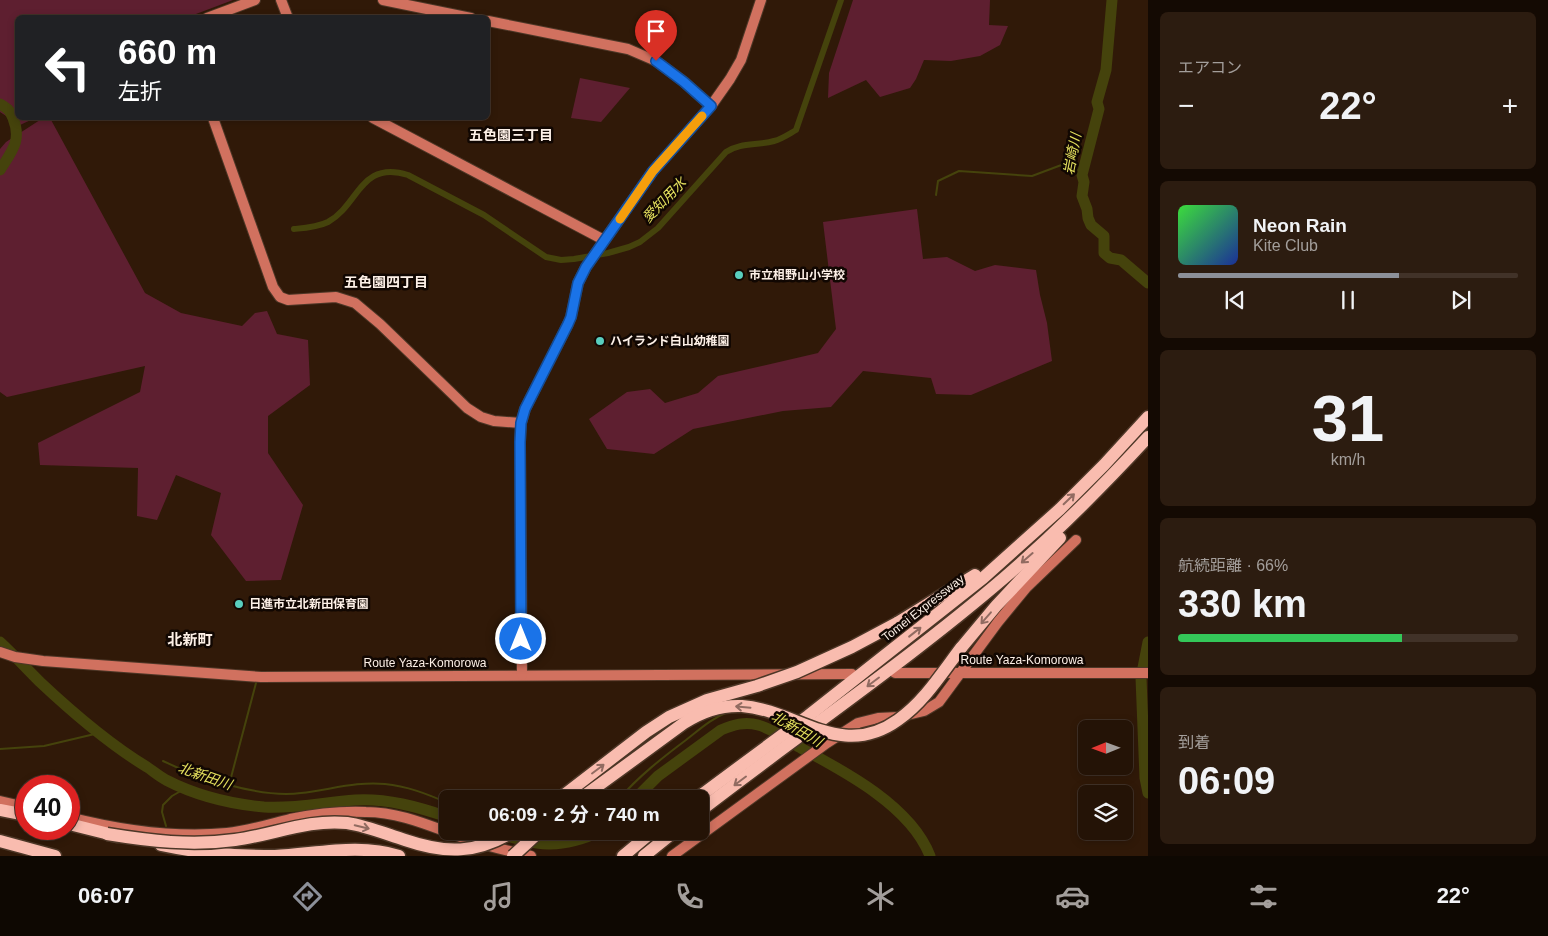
<!DOCTYPE html>
<html lang="ja">
<head>
<meta charset="utf-8">
<style>
	:root { --surface:#241306; --page:#2c1c10; --text:#f1f3f6; --muted:#a39e9b; --line:#413228; --accent:#8c9099 }
	body { margin:0; font-family:Arial,"Noto Sans JP",sans-serif; background:var(--page); color:var(--text); height:100vh; display:flex; flex-direction:column; font-size:19px; white-space:nowrap }
	* { box-sizing:border-box; margin:0 }
	p { font-size:16px; color:var(--muted) }
	.icon { flex:none; width:28px; height:28px; fill:none; stroke:currentColor; stroke-width:2; stroke-linecap:round; stroke-linejoin:round }
	.map { position:relative; flex:1; overflow:hidden }
	.panel { display:flex; flex-direction:column; gap:12px; padding:12px; background:#140a03; width:400px }
	.panel>* { flex:none }
	.hud { position:absolute; left:15px; top:15px; width:475px; height:105px; border-radius:8px; box-shadow:0 2px 8px #0003,0 0 0 1px var(--line); background:#202124; color:#fff; overflow:hidden }
	.needle { width:32px; rotate:269deg }
	.buttons { position:absolute; left:1078px; top:720px; display:grid; gap:10px }
	.buttons a { display:grid; place-items:center; width:55px; height:55px; border-radius:8px; background:var(--surface); box-shadow:0 2px 8px #0003,0 0 0 1px var(--line); font-size:25px }
	.speed { position:absolute; left:15px; top:775px; display:flex; gap:10px; font-size:25px; font-weight:700; text-align:center }
	.speed>* { display:grid; place-content:center; width:65px; height:65px; border-radius:50%; background:var(--surface); box-shadow:0 2px 8px #0003,0 0 0 1px var(--line); line-height:1 }
	.speed .limit { border:8px solid #d22; background:#fff; color:#111 }
	.pin { position:absolute; display:grid; place-items:center; width:42px; height:42px; color:#fff; margin:-51px -21px; border-radius:50% 50% 50% 0; rotate:-45deg; box-shadow:0 0 5px #0007 }
	.pin .icon { rotate:45deg }
	.me { position:absolute; width:55px; margin:-28px; rotate:0deg; stroke-linejoin:round; filter:drop-shadow(0 0 4px #0008) }
	.turn { display:flex; align-items:center; gap:18px; height:105px; padding:0 20px; font-size:22px }
	.turn .icon { width:65px; height:65px; stroke-width:2.5 }
	.turn b { display:block; font-size:35px; line-height:42px }
	.big { font-size:38px; font-weight:700; line-height:1.1 }
	.panel .widget { flex:1; display:flex; flex-direction:column; justify-content:center; gap:8px; min-width:0; padding:0 18px; border-radius:8px; background:var(--page) }
	.panel .dial { align-items:center; gap:0 }
	.dial b { font-size:65px; line-height:1 }
	.song { display:flex; align-items:center; gap:15px }
	.cover { width:60px; height:60px; border-radius:8px; background:linear-gradient(135deg,hsl(120 70% 55%),hsl(230 70% 35%)) }
	.played { height:5px; border-radius:2px; background:linear-gradient(90deg,var(--accent) 65%,var(--line) 65%) }
	.keys { display:flex; justify-content:space-around; direction:ltr }
	.heat { display:flex; justify-content:space-between; align-items:center; font-size:28px; direction:ltr }
	.charge { height:8px; border-radius:4px; background:linear-gradient(90deg,#34c759 66%,var(--line) 0) }
	.trip { position:absolute; left:439px; top:790px; width:270px; height:50px; border-radius:8px; background:var(--surface); box-shadow:0 2px 8px #0003,0 0 0 1px var(--line); font-weight:700; line-height:50px; text-align:center }
	.tabs { display:flex; height:80px; justify-content:space-around; align-items:center; background:#0e0802; color:var(--muted) }
	.tabs .icon { width:35px; height:35px }
	.tabs .current { color:var(--accent) }
	.tabs b { font-size:22px; color:var(--text) }
	main { display:flex; flex:1; min-height:0 }
	.map>svg:first-child { display:block }
	.green { fill:#5e1f30 }
	.lines { fill:none; stroke-linecap:round; stroke-linejoin:round }
	.stream { stroke:#45430c; stroke-width:2 }
	.canal { stroke:#45430c; stroke-width:6 }
	.river { stroke:#45430c; stroke-width:11 }
	.secondary-casing { stroke:#4d3727; stroke-width:12 }
	.highway-casing { stroke:#4d3727; stroke-width:15 }
	.secondary { stroke:#d1715f; stroke-width:10 }
	.highway { stroke:#f9bcaf; stroke-width:12 }
	.highway-bridge-casing { stroke:#4d3727; stroke-width:15; stroke-linecap:butt }
	.highway-bridge { stroke:#f9bcaf; stroke-width:12 }
	.oneway { stroke:#916b61 }
	.route-casing { stroke:#114b97; stroke-width:12 }
	.route { stroke:#1a73e8; stroke-width:9 }
	.slow { stroke:#f59e0b; stroke-width:9 }
	.poi-dot { fill:#59cebe; stroke:#110702; stroke-width:2 }
	.labels { text-anchor:middle; dominant-baseline:central; stroke-width:5; stroke-linejoin:round; paint-order:stroke }
	.poi-label { font-size:12px; font-weight:bold; fill:#fdf0e7; stroke:#110702; text-anchor:start }
	.street-label { font-size:12px; fill:#fdf0e7; stroke:#110702 }
	.neighbourhood-label { font-size:14px; font-weight:bold; fill:#fdf0e7; stroke:#110702 }
	.water-label { font-size:14px; font-style:italic; fill:#e6e25e; stroke:#110702 }
	.quarter-label { font-size:15px; font-weight:bold; fill:#fdf0e7; stroke:#110702 }
</style>
</head>
<body>
<main>
<div class="map">
<svg width="1148" height="856" viewBox="0 0 1148 856">
	<rect width="100%" height="100%" fill="#301908"/>
	<!-- green -->
	<g class="green">
		<path d="M0 0H233L188 17 18 18V118H35L20 125 0 112Z"/>
		<path d="M853 0H990L989 25 1008 26 1000 45 980 56 951 61 924 60 916 79 910 88 880 97 866 80 828 98 829 73Z"/>
		<path d="M580 78 630 88 601 122 571 118Z"/>
		<path d="M43 118H50L145 293 181 313 242 326 255 313 267 311 277 334 308 340 310 385 268 416V453L303 505 281 580 246 581 211 535 221 493 176 475 157 520 137 516 138 468 40 465 38 443 140 392 145 366 7 397 0 392V149L6 142Z"/>
		<path d="M917 209 923 259 947 257 975 271 995 265 1036 270 1040 295 1047 323 1052 361 971 395 936 394 931 378 863 371 831 407 783 411 693 429 654 454 607 449 589 419 627 392 650 389 665 403 698 393 718 376 818 353 836 329 823 222Z"/>
	</g>
	<g class="lines">
		<!-- stream -->
		<g class="stream">
			<path d="M936 195 938 181 959 171 1032 176 1064 164 1078 170 1082 175"/>
			<path d="M256 683 229 785C251 791 278 796 301 793 329 790 357 781 385 784 407 786 427 794 448 803"/>
			<path d="M0 749 44 746 99 733"/>
			<path d="M163 761 198 777 228 785"/>
			<path d="M619 799C639 776 662 758 686 740 699 730 712 718 728 712"/>
			<path d="M166 826 162 812 163 805 172 796 186 788"/>
		</g>
		<!-- canal -->
		<path class="canal" d="M294 229C305 228 318 227 328 222 359 205 360 160 408 175L484 215 546 257 561 260 574 259 608 253 629 247 640 242 658 228 726 152C741 142 757 146 774 141 782 139 789 134 796 130L841 0"/>
		<!-- river -->
		<g class="river">
			<path d="M1112 0 1106 70 1097 102 1099 109 1082 175 1084 182 1082 196 1087 209 1088 218 1091 225 1104 236V253L1110 258 1121 260 1148 283"/>
			<path d="M0 104C7 108 10 110 13 118 22 141 12 151 0 170"/>
			<path d="M0 642C14 655 27 669 40 682 73 713 109 744 147 767 153 771 159 776 166 780 195 795 231 804 264 807 295 809 325 802 355 800 387 798 418 807 448 817"/>
			<path d="M1148 642 1141 678 1145 778 1148 793"/>
			<path d="M635 799 658 776 721 730C733 725 745 721 758 725 773 729 786 739 799 747 844 771 911 806 930 856"/>
			<path d="M489 831C535 844 556 852 601 831"/>
		</g>
		<!-- secondary casing -->
		<g class="secondary-casing">
			<g id="secondary">
				<path d="M281 0 288 18"/>
				<path d="M383 0 471 18"/>
				<path d="M207 18 255 0"/>
				<path d="M488 21 628 49 656 61 683 81 711 106"/>
				<path d="M213 118 273 287 280 297 288 300 336 297 355 303 380 324 467 408 481 417 494 421 521 423"/>
				<path d="M373 118 604 240"/>
				<path d="M0 652 15 657 43 661 261 677 852 674"/>
				<path d="M895 673H1148"/>
				<path d="M522 675 520 442 521 423 525 409 568 324 571 317 578 283 586 267 653 171 711 106 730 79 741 60 761 0"/>
				<path d="M0 801 26 807"/>
				<path d="M69 817C120 830 174 838 227 833 248 831 270 824 290 819 314 814 342 811 366 812 401 812 432 827 464 838 486 846 508 851 531 856"/>
				<path d="M672 856 827 743 858 723 878 718 899 717 924 711 939 702 998 622 1026 588 1076 540"/>
			</g>
		</g>
		<!-- highway casing -->
		<g class="highway-casing">
			<g id="highway">
				<path d="M897 623 975 575"/>
				<path d="M961 648 996 606 1060 538"/>
				<path d="M696 799 808 716 983 578 1060 509 1104 465 1148 417"/>
				<path d="M0 810 26 815"/>
				<path d="M700 811C801 733 907 661 1004 578 1055 534 1102 487 1148 437"/>
				<path d="M69 824 117 836"/>
				<path d="M0 841 55 856"/>
				<path d="M161 845C198 853 237 856 275 856 316 854 360 843 399 856"/>
				<path d="M623 856 653 831"/>
				<path d="M644 856 675 831"/>
			</g>
		</g>
		<!-- secondary -->
		<use href="#secondary" class="secondary"/>
		<!-- highway -->
		<use href="#highway" class="highway"/>
		<!-- highway-bridge casing -->
		<g class="highway-bridge-casing">
			<g id="highway-bridge">
				<path d="M559 799 646 732 669 717 707 700 757 686 797 672 852 647 897 623"/>
				<path d="M580 799 684 723C701 712 721 705 742 706 797 710 841 761 898 720 924 702 942 673 961 648"/>
				<path d="M107 834C150 841 191 846 235 840 273 835 308 819 347 823 367 826 386 834 405 840 446 854 476 854 514 831"/>
				<path d="M513 856 540 831"/>
			</g>
		</g>
		<!-- highway-bridge -->
		<use href="#highway-bridge" class="highway-bridge"/>
	</g>
	<!-- one-way arrows -->
	<defs><path id="oneway-shaft" d="M-6 0H5M1.5-3L5.5 0L1.5 3" fill="none" stroke-width="1.6" stroke-linecap="round" stroke-linejoin="round" transform="scale(1.25)"/></defs>
	<g class="oneway">
		<use href="#oneway-shaft" transform="translate(1069 499) rotate(-44)"/>
		<use href="#oneway-shaft" transform="translate(1027 558) rotate(139)"/>
		<use href="#oneway-shaft" transform="translate(986 618) rotate(131)"/>
		<use href="#oneway-shaft" transform="translate(915 632) rotate(-38)"/>
		<use href="#oneway-shaft" transform="translate(873 682) rotate(143)"/>
		<use href="#oneway-shaft" transform="translate(743 707) rotate(-175)"/>
		<use href="#oneway-shaft" transform="translate(598 769) rotate(-37)"/>
		<use href="#oneway-shaft" transform="translate(740 781) rotate(143)"/>
		<use href="#oneway-shaft" transform="translate(362 827) rotate(13)"/>
	</g>
	<g class="lines">
		<!-- route casing -->
		<g class="route-casing">
			<path id="route" d="M521 639 520 442 521 423 525 409 568 324 571 317 578 283 586 267 653 171 711 106 684 82 656 61"/>
		</g>
		<!-- route -->
		<use href="#route" class="route"/>
		<!-- slow -->
		<path class="slow" d="M620 219 653 171 702 116"/>
	</g>
	<!-- markers -->
	<g class="poi-dot">
		<circle cx="739" cy="275" r="5"/>
		<circle cx="600" cy="341" r="5"/>
		<circle cx="239" cy="604" r="5"/>
	</g>
	<g class="labels">
		<!-- poi labels -->
		<g class="poi-label">
			<text x="749" y="275">市立相野山小学校</text>
			<text x="610" y="341">ハイランド白山幼稚園</text>
			<text x="249" y="604">日進市立北新田保育園</text>
		</g>
		<!-- street labels -->
		<g class="street-label">
			<text transform="translate(923 608) rotate(-38)">Tomei Expressway</text>
			<text x="1022" y="660">Route Yaza-Komorowa</text>
			<text x="425" y="663">Route Yaza-Komorowa</text>
		</g>
		<!-- neighbourhood labels -->
		<g class="neighbourhood-label">
			<text x="511" y="135">五色園三丁目</text>
			<text x="386" y="282">五色園四丁目</text>
		</g>
		<!-- water labels -->
		<g class="water-label">
			<text transform="translate(1072 154) rotate(-79)">岩崎川</text>
			<text transform="translate(664 200) rotate(-46)">愛知用水</text>
			<text transform="translate(797 729) rotate(30)">北新田川</text>
			<text transform="translate(205 776) rotate(19)">北新田川</text>
		</g>
		<!-- quarter labels -->
		<g class="quarter-label">
			<text x="190" y="639">北新町</text>
		</g>
	</g>
</svg>
<div class="buttons">
<a><svg class="needle" viewBox="-14 -14 28 28"><path d="M0-13l5 13h-10z" fill="#e53935"/><path d="M0 13l5-13h-10z" fill="#a39e9b"/></svg></a>
<a><svg class="icon" aria-label="layers" viewBox="0 0 24 24"><path d="M12 4l9 5-9 5-9-5zM3 14l9 5 9-5"/></svg></a>
</div>
<div class="speed"><div class="limit">40</div></div>
<div class="pin" style="left:656px;top:61px;background:#d93025"><svg class="icon" aria-label="arrive" viewBox="0 0 24 24"><path d="M6 21V4h12l-3 4 3 4H6"/></svg></div>
<svg class="me" style="left:521px;top:639px" viewBox="-20 -20 40 40"><circle r="17" fill="#1a73e8" stroke="#fff" stroke-width="3"/><path d="M0-11L8 9 0 5-8 9z" fill="#fff"/></svg>
<div class="trip">06:09 · 2 分 · 740 m</div>
<div class="hud">
<div class="turn"><svg class="icon" aria-label="left" viewBox="0 0 24 24"><path d="M17 20v-9H6M10 6l-5 5 5 5"/></svg><div><b>660 m</b>左折</div></div>
</div>
</div>
<section class="panel">
<div class="widget"><p>エアコン</p>
<div class="heat"><a>−</a><b class="big">22°</b><a>+</a></div>
</div>
<div class="widget">
<div class="song"><i class="cover"></i><div><b>Neon Rain</b><p>Kite Club</p></div></div>
<div class="played"></div>
<div class="keys"><svg class="icon" aria-label="previous" viewBox="0 0 24 24"><path d="M18 5L8 12l10 7zM5 5v14"/></svg><svg class="icon" aria-label="pause" viewBox="0 0 24 24"><path d="M8 5v14M16 5v14"/></svg><svg class="icon" aria-label="next" viewBox="0 0 24 24"><path d="M6 5l10 7-10 7zM19 5v14"/></svg></div>
</div>
<div class="widget dial"><b>31</b><p>km/h</p></div>
<div class="widget"><p>航続距離 · 66%</p><b class="big">330 km</b><div class="charge"></div></div>
<div class="widget"><p>到着</p><b class="big">06:09</b></div>
</section>
</main>
<nav class="tabs">
<b>06:07</b>
<svg class="icon current" aria-label="directions" viewBox="0 0 24 24"><path d="M12 3l9 9-9 9-9-9zM9 14v-3h6M13 9l2 2-2 2"/></svg>
<svg class="icon" aria-label="music" viewBox="0 0 24 24"><path d="M9 18V5l10-2v13"/><circle cx="6" cy="18" r="3"/><circle cx="16" cy="16" r="3"/></svg>
<svg class="icon" aria-label="phone" viewBox="0 0 24 24"><path d="M5 4h4l2 5-3 2q2 4 5 5l2-3 5 2v4C11 20 4 13 5 4z"/></svg>
<svg class="icon" aria-label="climate" viewBox="0 0 24 24"><path d="M12 3v18M4 7l16 10M4 17L20 7"/></svg>
<svg class="icon" aria-label="car" viewBox="0 0 24 24"><path d="M5 17H2v-5l4-1 3-4h7l3 4 3 1v5h-3M9 17h6M6 11h13"/><circle cx="7" cy="17" r="2"/><circle cx="17" cy="17" r="2"/></svg>
<svg class="icon" aria-label="filters" viewBox="0 0 24 24"><path d="M4 7h16M4 17h16"/><circle cx="9" cy="7" r="2"/><circle cx="15" cy="17" r="2"/></svg>
<b>22°</b>
</nav>
</body>
</html>
